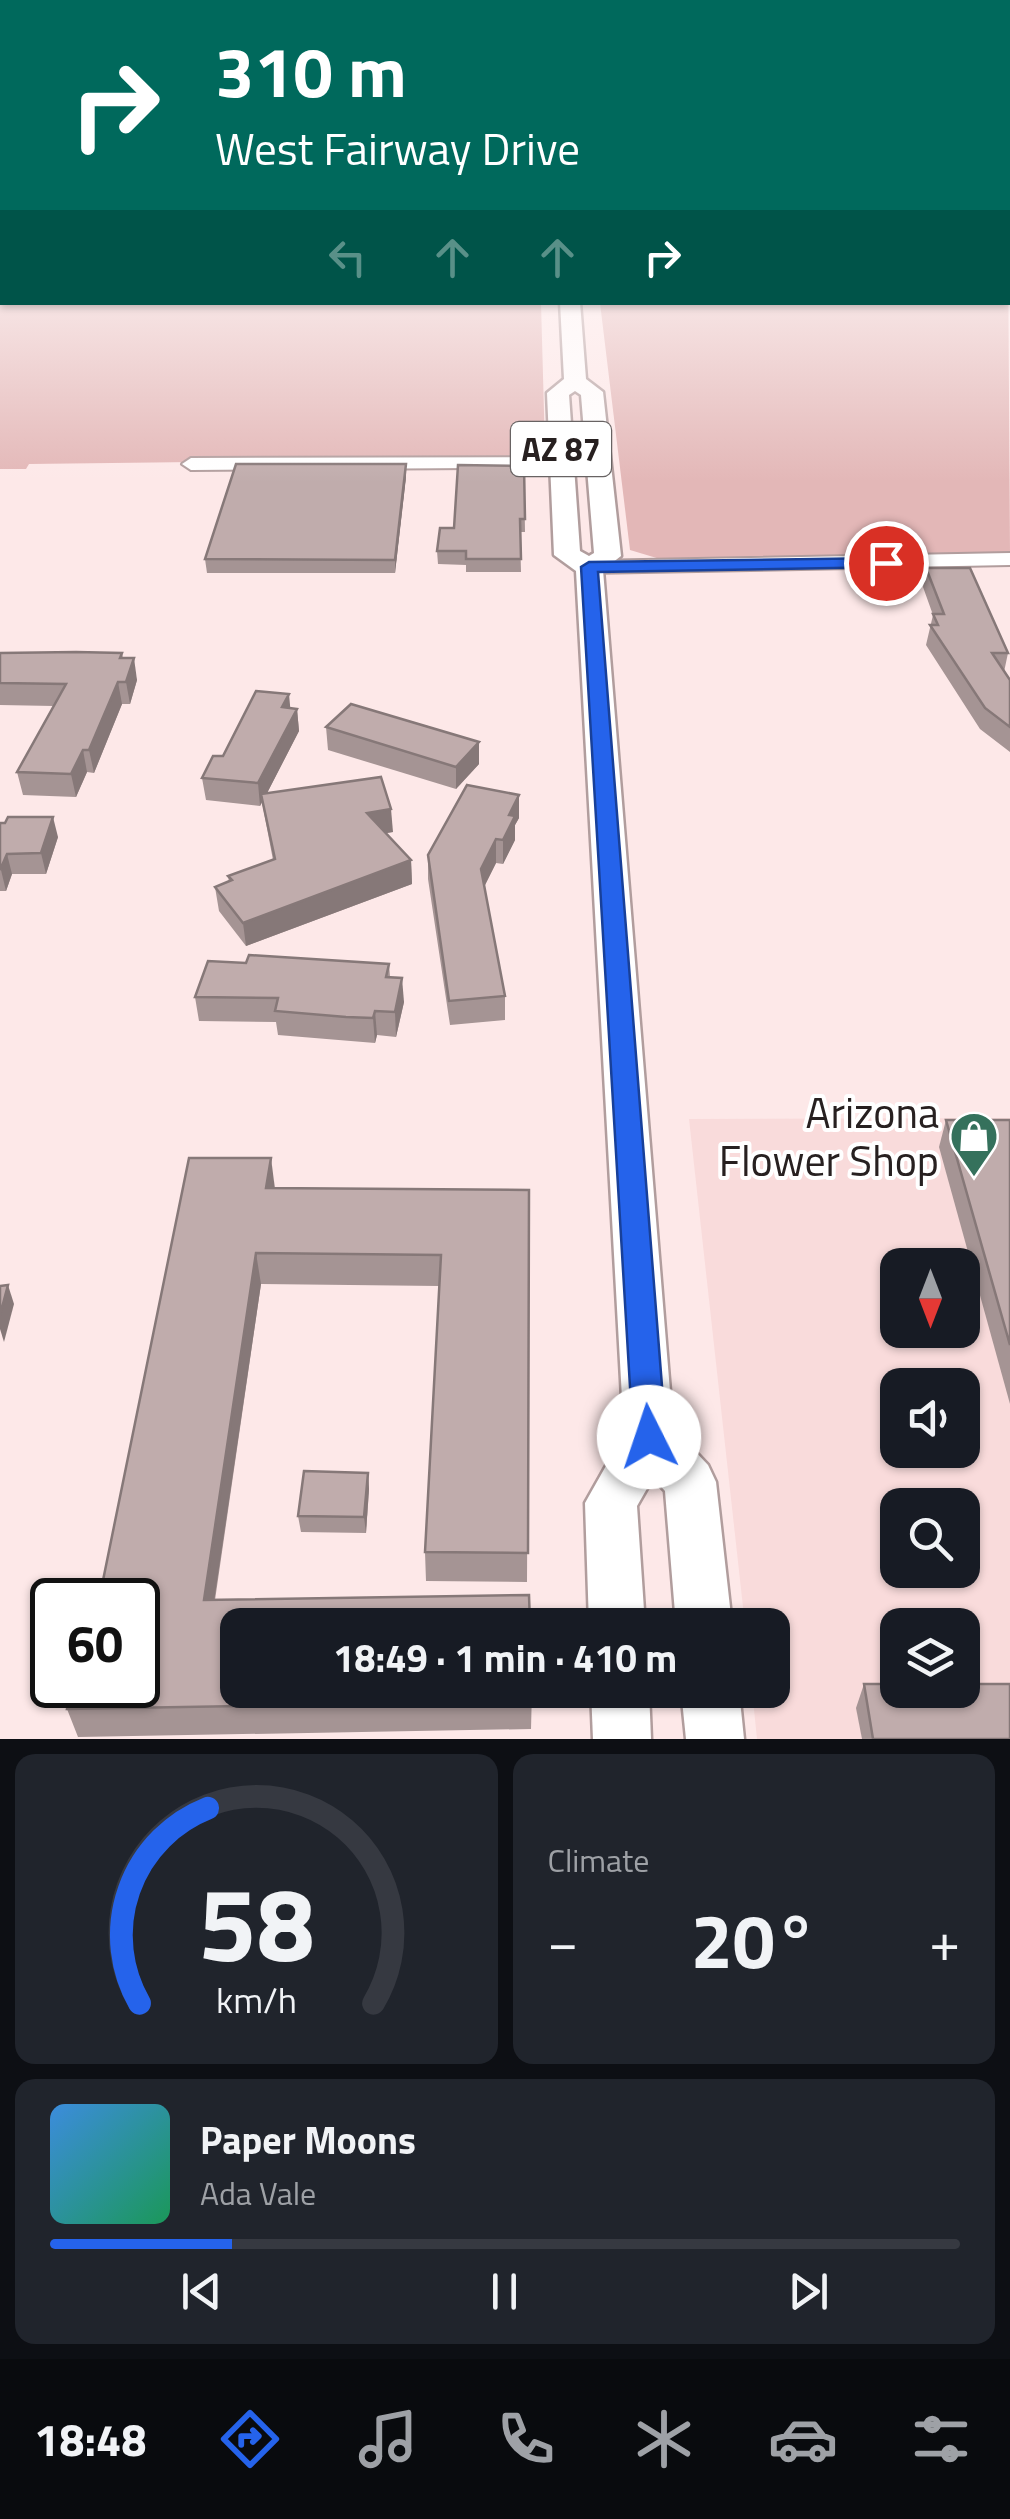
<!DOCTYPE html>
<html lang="en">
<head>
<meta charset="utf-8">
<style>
	:root { --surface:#171b24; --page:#20242c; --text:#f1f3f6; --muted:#9ea1a6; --line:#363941; --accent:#2563eb }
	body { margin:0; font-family:"Titillium Web",sans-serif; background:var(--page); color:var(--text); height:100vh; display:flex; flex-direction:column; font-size:38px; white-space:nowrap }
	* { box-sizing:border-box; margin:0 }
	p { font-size:32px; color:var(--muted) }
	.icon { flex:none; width:55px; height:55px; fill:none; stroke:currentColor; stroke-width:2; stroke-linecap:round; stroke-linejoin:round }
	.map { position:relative; height:1739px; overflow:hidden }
	.drawer { display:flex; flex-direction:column; gap:15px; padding:15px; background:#0d0f14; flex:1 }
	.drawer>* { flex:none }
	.guide { position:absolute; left:0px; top:0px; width:1010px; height:305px; box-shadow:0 2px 8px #0004; background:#00695c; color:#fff; overflow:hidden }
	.needle { width:65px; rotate:180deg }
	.tools { position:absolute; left:880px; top:1248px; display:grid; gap:20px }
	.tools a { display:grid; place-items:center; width:100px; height:100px; border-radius:20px; background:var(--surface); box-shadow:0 2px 8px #0004; font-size:50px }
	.speed { position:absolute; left:30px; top:1578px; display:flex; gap:20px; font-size:50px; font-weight:700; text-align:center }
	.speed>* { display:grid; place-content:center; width:130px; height:130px; border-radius:50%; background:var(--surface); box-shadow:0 2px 8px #0004; line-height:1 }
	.speed .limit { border:5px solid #111; border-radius:15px; background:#fff; color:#111 }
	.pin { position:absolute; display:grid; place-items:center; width:85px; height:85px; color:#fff; margin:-42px; border:5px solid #fff; border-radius:50%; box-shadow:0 2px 10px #0007 }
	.me { position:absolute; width:110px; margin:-55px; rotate:356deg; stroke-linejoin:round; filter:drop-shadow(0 0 8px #0008) }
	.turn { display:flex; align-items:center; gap:35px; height:210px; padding:0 50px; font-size:45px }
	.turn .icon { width:130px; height:130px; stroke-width:2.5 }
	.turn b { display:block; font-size:70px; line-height:85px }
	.lanes { display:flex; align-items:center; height:95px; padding:0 50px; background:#0003; justify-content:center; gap:50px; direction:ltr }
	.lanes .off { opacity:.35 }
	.big { font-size:75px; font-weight:700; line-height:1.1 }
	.drawer .widget { flex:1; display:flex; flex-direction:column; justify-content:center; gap:15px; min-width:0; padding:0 35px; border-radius:20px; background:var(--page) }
	.drawer .dial { align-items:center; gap:0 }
	.dial svg { height:260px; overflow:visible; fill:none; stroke:var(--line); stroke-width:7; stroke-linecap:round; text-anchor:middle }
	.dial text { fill:var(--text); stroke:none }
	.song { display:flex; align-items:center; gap:30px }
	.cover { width:120px; height:120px; border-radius:15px; background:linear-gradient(135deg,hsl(210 70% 55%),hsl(150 70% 35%)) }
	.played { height:10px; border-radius:5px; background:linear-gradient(90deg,var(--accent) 20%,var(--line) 20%) }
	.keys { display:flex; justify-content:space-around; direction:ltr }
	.heat { display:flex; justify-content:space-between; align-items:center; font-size:55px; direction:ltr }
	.drawer .tiles { flex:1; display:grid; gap:15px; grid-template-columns:1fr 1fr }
	.widget:last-child { grid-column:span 2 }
	.trip { position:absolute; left:220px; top:1608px; width:570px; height:100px; border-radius:20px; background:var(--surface); box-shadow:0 2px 8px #0004; font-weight:700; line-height:100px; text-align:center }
	.tab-bar { display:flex; height:160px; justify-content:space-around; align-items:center; background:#090b0e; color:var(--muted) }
	.tab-bar .icon { width:70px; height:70px }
	.tab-bar .current { color:var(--accent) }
	.tab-bar b { font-size:45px; color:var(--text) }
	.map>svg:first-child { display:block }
	.built { fill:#f9dbdb; fill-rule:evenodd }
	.green { fill:#e3b7b7 }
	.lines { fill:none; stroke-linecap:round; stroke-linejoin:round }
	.minor-casing { stroke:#b19d9d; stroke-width:4 }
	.major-casing { stroke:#b19d9d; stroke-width:5 }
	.minor { fill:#fff; fill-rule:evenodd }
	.major { fill:#fff; fill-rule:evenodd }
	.wall { fill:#a59494 }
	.shaded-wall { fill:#867878 }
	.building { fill:#c0acac; stroke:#867878; stroke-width:2.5 }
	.route { fill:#2563eb; stroke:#184099; stroke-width:2.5 }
	.labels { text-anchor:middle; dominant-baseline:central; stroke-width:8; stroke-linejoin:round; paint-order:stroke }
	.shield { fill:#fff; stroke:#686363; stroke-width:2.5 }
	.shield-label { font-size:32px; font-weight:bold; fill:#272020 }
	.near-poi-label { font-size:42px; fill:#272020; stroke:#fff; text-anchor:end }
</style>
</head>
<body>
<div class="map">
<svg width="1010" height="1739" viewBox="0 0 1010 1739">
	<rect width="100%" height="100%" fill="#fde8e8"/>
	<!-- built -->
	<path class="built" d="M1010 1118V1739H757L752 1690H772V1625H745L689 1119ZM898 1265H962V1330H898ZM898 1385H962V1450H898ZM898 1505H962V1570H898ZM898 1625H962V1690H898Z"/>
	<!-- green -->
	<g class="green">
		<path d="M0 238 2 302 541 303 545 448 534 455 518 458 29 464 26 469H0Z"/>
		<path d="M1008 238 1010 553 786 561 660 559 630 550 600 303 1008 302Z"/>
	</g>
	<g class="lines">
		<!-- minor casing -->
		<g class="minor-casing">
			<g id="minor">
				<path d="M600 457 609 463 607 467 191 470 182 464 191 458Z"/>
				<path d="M1010 553V565L589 573 578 567 589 561Z"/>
			</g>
		</g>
		<!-- major casing -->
		<g class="major-casing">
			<g id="major">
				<path d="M560 302H580L586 379 603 392 621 556 603 570 673 1428 708 1465 716 1482 732 1625H676L665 1491 653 1478 637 1506 645 1625H589L585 1503 624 1434 576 571 554 555 547 393 564 379ZM575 391 581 395 594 553 589 556 580 551 569 395Z"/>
				<path d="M591 1690H649L651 1739H593Z"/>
				<path d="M681 1690H739L744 1739H686Z"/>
			</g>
		</g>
		<!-- minor -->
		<use href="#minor" class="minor"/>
		<!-- major -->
		<use href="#major" class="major"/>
	</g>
	<!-- wall -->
	<g class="wall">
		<path d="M524 466 525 532H520L521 572H466V565L438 564 437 551 454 528Z"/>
		<path d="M406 477 395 573H207L205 559Z"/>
		<path d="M926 568 1008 653 1004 672 1010 680V752L980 729 926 645 933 615 923 587Z"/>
		<path d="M0 653H122L123 658 137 680 130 704H122L94 773 87 772 76 797 23 795 17 772 54 706 0 705Z"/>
		<path d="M290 708 297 709 299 731 267 793 393 832 386 833 411 860 412 884 246 946 219 911 215 887 229 882 228 876 273 860 262 802 260 806 206 800 202 778 223 756Z"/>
		<path d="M326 727 479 742V764L456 789 328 750Z"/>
		<path d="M519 795V818L515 825V840L503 864 496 863 484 887 505 996V1020L450 1025 428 879V855Z"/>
		<path d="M0 823 58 837 46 874H12L6 891H0Z"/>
		<path d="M246 963 389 964 390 977 404 1002 396 1037 377 1035 375 1043 278 1035 276 1022 199 1021 195 997Z"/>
		<path d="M946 1120H1010V1404L939 1147Z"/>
		<path d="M275 1188 529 1190 527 1582 426 1581 425 1552 439 1286 261 1284 215 1600 532 1690 531 1729 78 1737 67 1709Z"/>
		<path d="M368 1473 369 1489 366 1533 301 1532 298 1516Z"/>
		<path d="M864 1684 1010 1739H862L856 1708Z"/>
	</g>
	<!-- shaded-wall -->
	<g class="shaded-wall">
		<path d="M406 464V477L395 573V560Z"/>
		<path d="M134 658 137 680 130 704 126 682Z"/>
		<path d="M118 682 122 704 94 773 89 750Z"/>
		<path d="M289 694 291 716 282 707Z"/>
		<path d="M297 709 299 731 263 801 261 794 262 802 260 806 258 783Z"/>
		<path d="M479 742V764L456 789V767Z"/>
		<path d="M83 750 87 772 76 797 71 774Z"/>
		<path d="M519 795V818L515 825V840L503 864V840L509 815Z"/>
		<path d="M391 809 393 832 368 836 367 813Z"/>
		<path d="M53 817 58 837 46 874 41 853Z"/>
		<path d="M496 839V863L481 893V869Z"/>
		<path d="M7 854 12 874 6 891 1 870Z"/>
		<path d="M411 860 412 884 246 946 243 923Z"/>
		<path d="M402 978 404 1002 396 1037 395 1012Z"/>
		<path d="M375 1011 377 1035 375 1043 373 1018Z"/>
		<path d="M271 1158 275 1189 266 1188Z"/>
		<path d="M256 1253 261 1284 210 1629 204 1600Z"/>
		<path d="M8 1285 14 1304 4 1342 0 1329V1315Z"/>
		<path d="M368 1473 369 1489 366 1533 364 1517Z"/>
	</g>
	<!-- building -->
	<g class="building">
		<path d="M236 464H406L395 560 205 559Z"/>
		<path d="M458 465 524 466 525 519H520L521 559H466V551H437L440 528H454Z"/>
		<path d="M926 568H970L1008 653H992L1010 680V727L985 708 930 625H938L933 614H944Z"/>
		<path d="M76 652 122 653 120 658H134L126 682H118L89 750H83L71 774 17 772 66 684 0 683V653Z"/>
		<path d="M256 691 289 694 282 707 297 709 258 783 202 778 213 756H223Z"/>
		<path d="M351 704 479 742 456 767 326 727Z"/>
		<path d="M381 777 391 809 367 813 411 860 243 923 215 887 232 880 228 876 275 859 261 794Z"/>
		<path d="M467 785 519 795 509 815 515 816 503 840 496 839 481 869 505 996 449 1001 428 855Z"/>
		<path d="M8 817H53L41 853 7 854 0 870V823H5Z"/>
		<path d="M249 955 389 964 386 977 402 978 395 1012 375 1011 373 1018 346 1017 275 1011 278 998 195 997 208 961 246 963Z"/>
		<path d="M946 1120H1010V1345Z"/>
		<path d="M189 1158H271L266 1188 529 1190 528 1553 425 1552 441 1255 256 1253 204 1600 529 1595 530 1625H238V1690H532V1701L67 1709 72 1685H138V1600H99Z"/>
		<path d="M8 1285 0 1315V1286Z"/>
		<path d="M304 1471 368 1473 364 1517 298 1516Z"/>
		<path d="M864 1684H898V1690H962V1684H1010V1739H873Z"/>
	</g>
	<!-- sky -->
	<linearGradient id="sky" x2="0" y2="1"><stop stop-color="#95a3c2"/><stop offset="0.49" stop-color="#fef5f5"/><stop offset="1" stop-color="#fef5f5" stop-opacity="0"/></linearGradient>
	<rect width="1010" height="482" fill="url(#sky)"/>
	<!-- route -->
	<path class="route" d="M886 558 892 560V567L598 572 666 1437 661 1447 649 1452 638 1447 633 1437 581 567 589 562Z"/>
	<!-- icons -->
	<defs>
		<g id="shop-pin" transform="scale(2.5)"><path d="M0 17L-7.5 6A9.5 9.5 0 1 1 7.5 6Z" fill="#35715c" stroke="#fff"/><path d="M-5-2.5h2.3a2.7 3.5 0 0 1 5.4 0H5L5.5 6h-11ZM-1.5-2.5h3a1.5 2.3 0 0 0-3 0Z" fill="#fff"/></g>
	</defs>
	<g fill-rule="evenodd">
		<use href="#shop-pin" x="974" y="1136"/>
	</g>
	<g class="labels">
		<!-- shield labels -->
		<rect class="shield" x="511" y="422" width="100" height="54" rx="8"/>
		<g class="shield-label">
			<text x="561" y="449">AZ 87</text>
		</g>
		<!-- near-poi labels -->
		<g class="near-poi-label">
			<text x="939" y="1112">Arizona<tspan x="939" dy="48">Flower Shop</tspan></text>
		</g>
	</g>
</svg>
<div class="tools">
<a><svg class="needle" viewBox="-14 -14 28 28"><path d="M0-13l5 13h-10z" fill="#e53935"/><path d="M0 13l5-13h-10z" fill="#9ea1a6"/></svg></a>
<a><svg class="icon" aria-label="sound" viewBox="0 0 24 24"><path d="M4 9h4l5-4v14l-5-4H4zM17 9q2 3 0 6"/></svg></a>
<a><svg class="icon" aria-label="search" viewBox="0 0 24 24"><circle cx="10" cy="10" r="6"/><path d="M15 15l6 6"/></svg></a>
<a><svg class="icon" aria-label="layers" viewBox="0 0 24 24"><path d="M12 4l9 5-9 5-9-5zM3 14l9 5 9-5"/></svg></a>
</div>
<div class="speed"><div class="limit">60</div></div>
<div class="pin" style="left:886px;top:563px;background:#d93025"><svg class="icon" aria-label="arrive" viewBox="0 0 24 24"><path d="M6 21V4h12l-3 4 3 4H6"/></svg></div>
<svg class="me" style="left:649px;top:1437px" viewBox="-20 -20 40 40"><circle r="19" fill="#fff"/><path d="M0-13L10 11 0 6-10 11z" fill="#2563eb"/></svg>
<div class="trip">18:49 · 1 min · 410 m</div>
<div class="guide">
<div class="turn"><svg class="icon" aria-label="right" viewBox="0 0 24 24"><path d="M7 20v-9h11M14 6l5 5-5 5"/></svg><div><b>310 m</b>West Fairway Drive</div></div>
<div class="lanes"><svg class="icon off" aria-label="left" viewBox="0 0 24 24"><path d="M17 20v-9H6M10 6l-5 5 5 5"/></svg><svg class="icon off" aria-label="ahead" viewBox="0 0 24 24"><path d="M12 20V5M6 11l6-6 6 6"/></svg><svg class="icon off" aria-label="ahead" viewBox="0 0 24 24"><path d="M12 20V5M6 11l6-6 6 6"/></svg><svg class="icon" aria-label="right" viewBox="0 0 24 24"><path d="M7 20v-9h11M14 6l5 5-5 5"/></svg></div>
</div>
</div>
<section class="drawer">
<div class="tiles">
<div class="widget dial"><svg viewBox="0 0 100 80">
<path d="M14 69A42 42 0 1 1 86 69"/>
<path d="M14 69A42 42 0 0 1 35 9" stroke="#2563eb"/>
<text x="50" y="56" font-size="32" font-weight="700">58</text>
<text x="50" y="72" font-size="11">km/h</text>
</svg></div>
<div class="widget"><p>Climate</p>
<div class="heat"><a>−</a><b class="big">20°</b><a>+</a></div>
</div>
<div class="widget">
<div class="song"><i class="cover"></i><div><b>Paper Moons</b><p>Ada Vale</p></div></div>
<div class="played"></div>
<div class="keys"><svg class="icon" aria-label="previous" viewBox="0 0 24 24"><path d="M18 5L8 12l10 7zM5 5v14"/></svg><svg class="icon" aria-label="pause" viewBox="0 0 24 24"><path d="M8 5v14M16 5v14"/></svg><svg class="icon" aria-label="next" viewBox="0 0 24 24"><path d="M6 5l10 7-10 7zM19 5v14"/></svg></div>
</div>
</div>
</section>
<nav class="tab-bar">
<b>18:48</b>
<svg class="icon current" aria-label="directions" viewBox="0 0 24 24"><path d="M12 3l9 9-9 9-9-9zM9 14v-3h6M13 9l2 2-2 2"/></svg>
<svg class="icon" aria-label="music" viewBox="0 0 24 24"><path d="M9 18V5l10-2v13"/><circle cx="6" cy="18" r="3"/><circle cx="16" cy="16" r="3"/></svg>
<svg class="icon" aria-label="phone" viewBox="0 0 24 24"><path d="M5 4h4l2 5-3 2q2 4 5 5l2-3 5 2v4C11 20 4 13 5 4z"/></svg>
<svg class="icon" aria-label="climate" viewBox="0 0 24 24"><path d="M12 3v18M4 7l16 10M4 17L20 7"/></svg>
<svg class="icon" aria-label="car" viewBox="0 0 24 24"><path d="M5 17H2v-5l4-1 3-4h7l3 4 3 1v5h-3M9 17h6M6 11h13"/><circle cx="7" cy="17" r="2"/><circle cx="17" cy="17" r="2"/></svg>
<svg class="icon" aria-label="filters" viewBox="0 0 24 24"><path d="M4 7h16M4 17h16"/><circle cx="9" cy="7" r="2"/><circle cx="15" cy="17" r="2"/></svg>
</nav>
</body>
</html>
